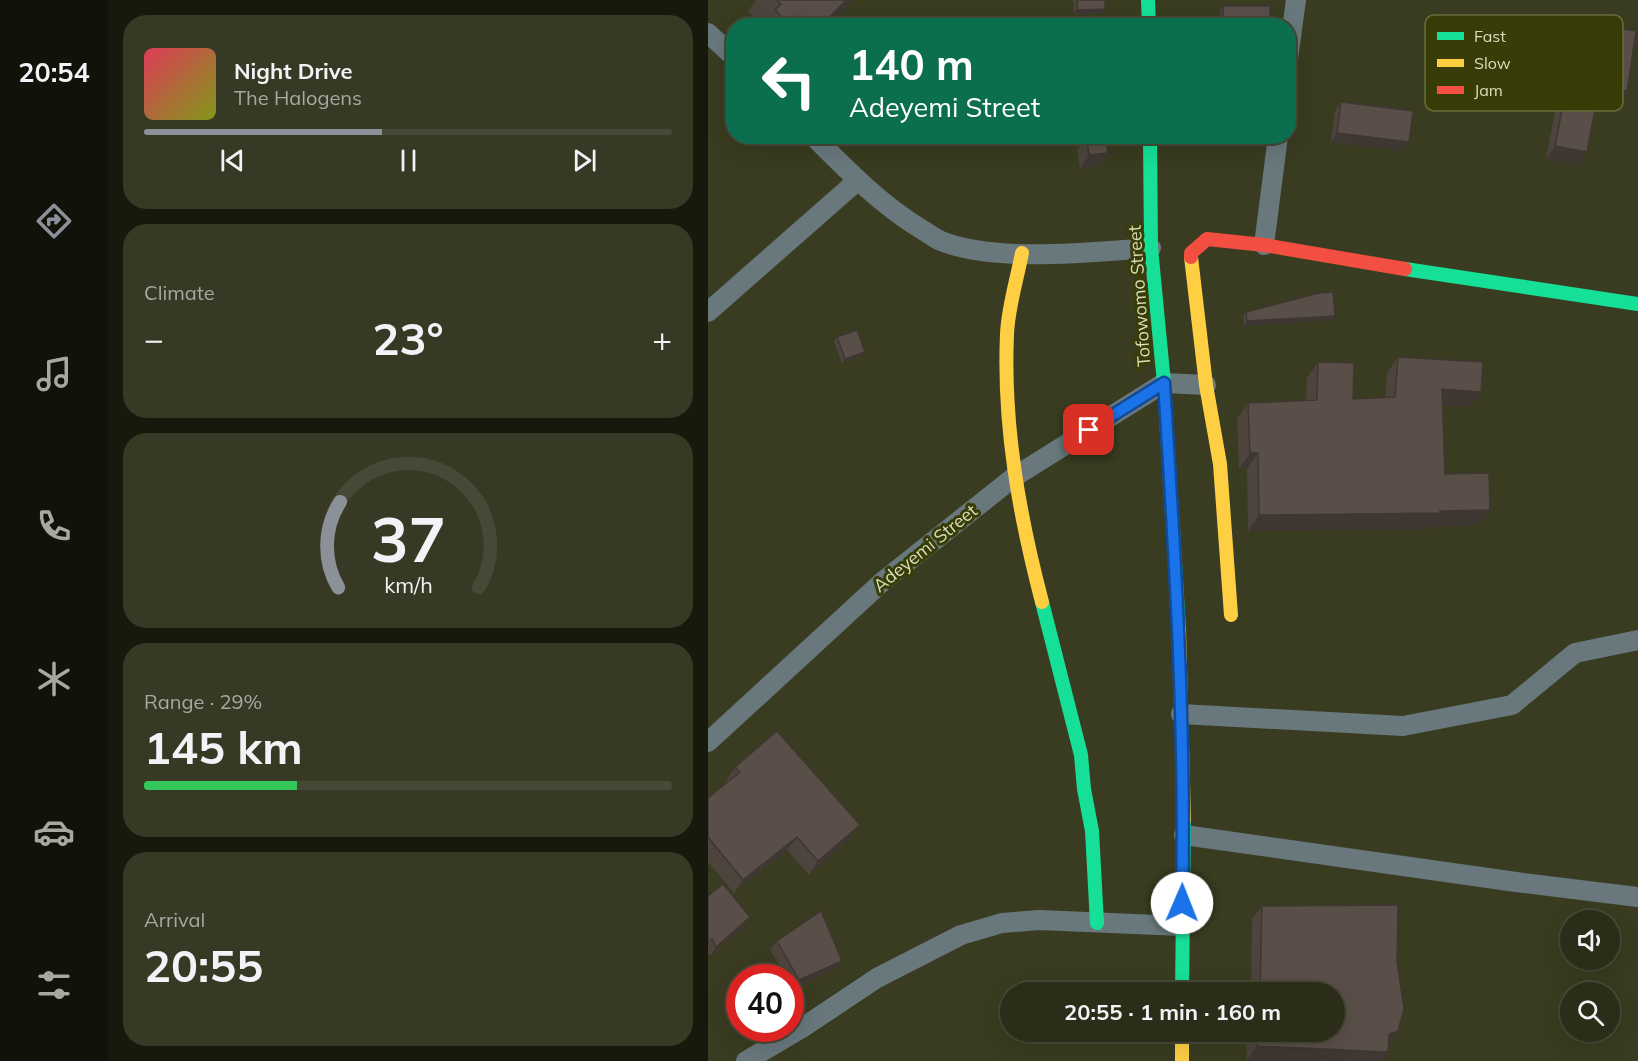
<!DOCTYPE html>
<html lang="en">
<head>
<meta charset="utf-8">
<style>
	:root { --surface:#2b2d18; --page:#373925; --text:#f1f3f6; --muted:#a6a8a2; --line:#474937; --accent:#8c9099 }
	body { margin:0; font-family:Mulish,sans-serif; background:var(--page); color:var(--text); height:100vh; display:flex; flex-direction:column; font-size:22px; white-space:nowrap }
	* { box-sizing:border-box; margin:0 }
	p { font-size:20px; color:var(--muted) }
	.icon { flex:none; width:33px; height:33px; fill:none; stroke:currentColor; stroke-width:2; stroke-linecap:round; stroke-linejoin:round }
	.map { position:relative; flex:1; overflow:hidden }
	.details { display:flex; flex-direction:column; gap:15px; padding:15px; background:#18190d; width:600px }
	.details>* { flex:none }
	.top-card { position:absolute; left:18px; top:18px; width:570px; height:126px; border-radius:24px; box-shadow:0 6px 24px #0002,0 0 0 2px var(--line); background:#0b6e4f; color:#fff; overflow:hidden }
	.buttons { position:absolute; left:852px; top:910px; display:grid; gap:12px }
	.buttons a { display:grid; place-items:center; width:60px; height:60px; border-radius:50%; background:var(--surface); box-shadow:0 6px 24px #0002,0 0 0 2px var(--line); font-size:30px }
	.speed { position:absolute; left:18px; top:964px; display:flex; gap:12px; font-size:30px; font-weight:700; text-align:center }
	.speed>* { display:grid; place-content:center; width:78px; height:78px; border-radius:50%; background:var(--surface); box-shadow:0 6px 24px #0002,0 0 0 2px var(--line); line-height:1 }
	.speed .limit { border:9px solid #d22; background:#fff; color:#111 }
	.pin { position:absolute; display:grid; place-items:center; width:51px; height:51px; color:#fff; margin:-26px; border-radius:12px; box-shadow:0 3px 9px #0006 }
	.me { position:absolute; width:66px; margin:-33px; rotate:1deg; stroke-linejoin:round; filter:drop-shadow(0 0 4px #0008) }
	.turn { display:flex; align-items:center; gap:21px; height:126px; padding:0 24px; font-size:27px }
	.turn .icon { width:78px; height:78px; stroke-width:2.5 }
	.turn b { display:block; font-size:42px; line-height:51px }
	.big { font-size:45px; font-weight:700; line-height:1.1 }
	.details .tile { flex:1; display:flex; flex-direction:column; justify-content:center; gap:9px; min-width:0; padding:0 21px; border-radius:24px; background:var(--page) }
	.details .dial { align-items:center; gap:0 }
	.dial svg { height:156px; overflow:visible; fill:none; stroke:var(--line); stroke-width:7; stroke-linecap:round; text-anchor:middle }
	.dial text { fill:var(--text); stroke:none }
	.song { display:flex; align-items:center; gap:18px }
	.cover { width:72px; height:72px; border-radius:9px; background:linear-gradient(135deg,hsl(350 70% 55%),hsl(70 70% 35%)) }
	.played { height:6px; border-radius:3px; background:linear-gradient(90deg,var(--accent) 45%,var(--line) 45%) }
	.keys { display:flex; justify-content:space-around; direction:ltr }
	.heat { display:flex; justify-content:space-between; align-items:center; font-size:33px; direction:ltr }
	.charge { height:9px; border-radius:4px; background:linear-gradient(90deg,#34c759 29%,var(--line) 0) }
	.trip { position:absolute; left:292px; top:982px; width:345px; height:60px; border-radius:30px; background:var(--surface); box-shadow:0 6px 24px #0002,0 0 0 2px var(--line); font-weight:700; line-height:60px; text-align:center }
	main { display:flex; flex:1; min-height:0 }
	.dock { display:flex; flex-direction:column; width:108px; justify-content:space-around; align-items:center; background:#11120a; color:var(--muted) }
	.dock .icon { width:42px; height:42px }
	.dock .selected { color:var(--accent) }
	.dock b { font-size:27px; color:var(--text) }
	.map>svg:first-child { display:block }
	.lines { fill:none; stroke-linecap:round; stroke-linejoin:round }
	.street { stroke:#68787c; stroke-width:20 }
	.fast { stroke:#16e098; stroke-width:14 }
	.slow { stroke:#ffcf43; stroke-width:14 }
	.jam { stroke:#f24e42; stroke-width:14 }
	.wall { fill:#4d443e }
	.shaded-wall { fill:#3f3732 }
	.building { fill:#5a4f48; stroke:#3f3732; stroke-width:1.5 }
	.route-casing { stroke:#114b97; stroke-width:15 }
	.route { stroke:#1a73e8; stroke-width:10 }
	.labels { text-anchor:middle; dominant-baseline:central; stroke-width:6; stroke-linejoin:round; paint-order:stroke }
	.street-label { font-size:18px; fill:#d8debc; stroke:#383d07 }
	.key { fill:#383d07; stroke:#686d3d; stroke-width:1.5 }
	.key-label { font-size:16px; fill:#d8debc }
</style>
</head>
<body>
<main>
<nav class="dock">
<b>20:54</b>
<svg class="icon selected" aria-label="directions" viewBox="0 0 24 24"><path d="M12 3l9 9-9 9-9-9zM9 14v-3h6M13 9l2 2-2 2"/></svg>
<svg class="icon" aria-label="music" viewBox="0 0 24 24"><path d="M9 18V5l10-2v13"/><circle cx="6" cy="18" r="3"/><circle cx="16" cy="16" r="3"/></svg>
<svg class="icon" aria-label="phone" viewBox="0 0 24 24"><path d="M5 4h4l2 5-3 2q2 4 5 5l2-3 5 2v4C11 20 4 13 5 4z"/></svg>
<svg class="icon" aria-label="climate" viewBox="0 0 24 24"><path d="M12 3v18M4 7l16 10M4 17L20 7"/></svg>
<svg class="icon" aria-label="car" viewBox="0 0 24 24"><path d="M5 17H2v-5l4-1 3-4h7l3 4 3 1v5h-3M9 17h6M6 11h13"/><circle cx="7" cy="17" r="2"/><circle cx="17" cy="17" r="2"/></svg>
<svg class="icon" aria-label="filters" viewBox="0 0 24 24"><path d="M4 7h16M4 17h16"/><circle cx="9" cy="7" r="2"/><circle cx="15" cy="17" r="2"/></svg>
</nav>
<section class="details">
<div class="tile">
<div class="song"><i class="cover"></i><div><b>Night Drive</b><p>The Halogens</p></div></div>
<div class="played"></div>
<div class="keys"><svg class="icon" aria-label="previous" viewBox="0 0 24 24"><path d="M18 5L8 12l10 7zM5 5v14"/></svg><svg class="icon" aria-label="pause" viewBox="0 0 24 24"><path d="M8 5v14M16 5v14"/></svg><svg class="icon" aria-label="next" viewBox="0 0 24 24"><path d="M6 5l10 7-10 7zM19 5v14"/></svg></div>
</div>
<div class="tile"><p>Climate</p>
<div class="heat"><a>−</a><b class="big">23°</b><a>+</a></div>
</div>
<div class="tile dial"><svg viewBox="0 0 100 80">
<path d="M14 69A42 42 0 1 1 86 69"/>
<path d="M14 69A42 42 0 0 1 15 25" stroke="#8c9099"/>
<text x="50" y="56" font-size="32" font-weight="700">37</text>
<text x="50" y="72" font-size="11">km/h</text>
</svg></div>
<div class="tile"><p>Range · 29%</p><b class="big">145 km</b><div class="charge"></div></div>
<div class="tile"><p>Arrival</p><b class="big">20:55</b></div>
</section>
<div class="map">
<svg width="930" height="1061" viewBox="0 0 930 1061">
	<rect width="100%" height="100%" fill="#393c20"/>
	<g class="lines">
		<!-- street -->
		<g class="street">
			<path d="M0 33 26 57"/>
			<path d="M580 59 588 0"/>
			<path d="M105 136C139 170 172 204 213 229 220 233 226 238 233 241 287 263 384 252 443 248"/>
			<path d="M556 245 570 136"/>
			<path d="M0 312 149 181"/>
			<path d="M473 714 695 726 804 705 867 653 930 640"/>
			<path d="M0 742 174 582 306 477 456 383 498 385"/>
			<path d="M476 835 808 882 930 897"/>
			<path d="M38 1061 94 1028 169 978 253 935 294 923 331 920 474 926"/>
		</g>
		<!-- fast -->
		<g class="fast">
			<path d="M440 0 441 26"/>
			<path d="M442 136 443 248 456 383 471 629"/>
			<path d="M697 269 930 304"/>
			<path d="M334 602 373 755 376 789 384 831 389 923"/>
			<path d="M474 993 476 820"/>
		</g>
		<!-- slow -->
		<g class="slow">
			<path d="M314 253C309 279 300 308 299 334 295 425 311 514 334 602"/>
			<path d="M483 257 498 385 512 464 523 615"/>
			<path d="M471 629 476 820"/>
			<path d="M474 1032V1061"/>
		</g>
		<!-- jam -->
		<path class="jam" d="M483 257V253L499 239 556 245 697 269"/>
	</g>
	<!-- wall -->
	<g class="wall">
		<path d="M48 0H145L120 26H54L40 11Z"/>
		<path d="M365 0H397L394 13 366 14Z"/>
		<path d="M515 6 562 26H512V10Z"/>
		<path d="M735 16 901 38 909 28 919 91 911 104 889 101 871 165 838 159 851 90 843 89 846 62 725 59 726 28Z"/>
		<path d="M633 102 701 142 694 151 623 142 627 111Z"/>
		<path d="M201 136H287L203 144Z"/>
		<path d="M378 137 400 153 390 166 372 169 369 150Z"/>
		<path d="M538 312 627 316 623 320 536 326 535 316Z"/>
		<path d="M129 337 154 357 134 363 126 342Z"/>
		<path d="M690 357 762 407 735 405 737 474 771 525 723 526 721 529 540 531 539 469H531L529 418 540 403 598 401 599 378 610 362 645 399 677 398 679 373Z"/>
		<path d="M27 767 142 839 101 875 79 850 26 893 0 862V798L19 782 18 781Z"/>
		<path d="M0 896 36 927 2 956 0 953Z"/>
		<path d="M554 906 681 1044 539 1060 538 1032H627V993H543L544 919Z"/>
		<path d="M69 941 134 961 127 970 85 989 82 985V978H79L62 950Z"/>
	</g>
	<!-- shaded-wall -->
	<g class="shaded-wall">
		<path d="M138 0H145L120 26H113Z"/>
		<path d="M397 9 394 13 366 14 369 10Z"/>
		<path d="M734 46 855 49 846 62 725 59Z"/>
		<path d="M851 76 860 78 851 90 843 89Z"/>
		<path d="M891 88 919 91 911 104 883 100Z"/>
		<path d="M629 133 701 142 694 151 623 142Z"/>
		<path d="M208 136H287L203 144Z"/>
		<path d="M847 146 879 152 871 165 838 159Z"/>
		<path d="M400 153 390 166 372 169 381 155Z"/>
		<path d="M627 316 623 320 536 326 539 321Z"/>
		<path d="M157 352 154 357 134 363 137 359Z"/>
		<path d="M734 389 773 392 762 407 723 405Z"/>
		<path d="M542 453H550L539 469H531Z"/>
		<path d="M782 510 771 525 723 526 721 529 540 531 551 515Z"/>
		<path d="M152 825 142 839 101 875 110 861Z"/>
		<path d="M89 837 79 850 26 893 35 880Z"/>
		<path d="M42 917 36 927 2 956 8 947Z"/>
		<path d="M134 961 127 970 85 989 91 980Z"/>
		<path d="M690 1031 681 1044 672 1047 681 1034Z"/>
		<path d="M549 1046 680 1052 674 1061H567L539 1060Z"/>
	</g>
	<!-- building -->
	<g class="building">
		<path d="M68 0H138L113 26H102L92 16 83 26 67 10 73 4Z"/>
		<path d="M369 0H397V9L369 10Z"/>
		<rect x="515" y="6" width="47" height="20"/>
		<path d="M735 16 832 18V29L907 39 909 28 928 31 919 91 891 88 879 152 847 146 860 78 851 76 855 49 734 46Z"/>
		<path d="M633 102 705 111 701 142 629 133Z"/>
		<path d="M382 136H397L400 153 381 155 378 137Z"/>
		<path d="M625 292 627 316 539 321 538 312 611 293Z"/>
		<path d="M149 330 157 352 137 359 129 337Z"/>
		<path d="M690 357 775 362 773 392 734 389 737 474 781 473 782 510 732 511V513L551 515 550 453H542L540 403 609 400 610 362 646 363 645 399 687 397Z"/>
		<path d="M69 731 152 825 110 861 89 837 35 880 0 837V798L32 772 27 767Z"/>
		<path d="M15 884 42 917 8 947 4 939 0 943V896Z"/>
		<path d="M690 905 689 962 696 1009 690 1031 681 1034 680 1052 549 1046 548 1032H627V993H552L554 906Z"/>
		<path d="M113 911 134 961 91 980 69 941Z"/>
	</g>
	<g class="lines">
		<!-- route casing -->
		<g class="route-casing">
			<path id="route" d="M381 430 456 383C467 556 478 730 474 903"/>
		</g>
		<!-- route -->
		<use href="#route" class="route"/>
	</g>
	<g class="labels">
		<!-- street labels -->
		<g class="street-label">
			<text transform="translate(431 296) rotate(-94)">Tofowomo Street</text>
			<text transform="translate(217 548) rotate(-39)">Adeyemi Street</text>
		</g>
	</g>
	<!-- legend -->
	<rect x="717" y="15" width="198" height="96" rx="9" class="key"/>
	<rect x="729" y="32" width="27" height="8" fill="#16e098"/>
	<rect x="729" y="59" width="27" height="8" fill="#ffcf43"/>
	<rect x="729" y="86" width="27" height="8" fill="#f24e42"/>
	<g class="key-label">
		<text x="766" y="42">Fast</text>
		<text x="766" y="69">Slow</text>
		<text x="766" y="96">Jam</text>
	</g>
</svg>
<div class="buttons">
<a><svg class="icon" aria-label="sound" viewBox="0 0 24 24"><path d="M4 9h4l5-4v14l-5-4H4zM17 9q2 3 0 6"/></svg></a>
<a><svg class="icon" aria-label="search" viewBox="0 0 24 24"><circle cx="10" cy="10" r="6"/><path d="M15 15l6 6"/></svg></a>
</div>
<div class="speed"><div class="limit">40</div></div>
<div class="pin" style="left:381px;top:430px;background:#d93025"><svg class="icon" aria-label="arrive" viewBox="0 0 24 24"><path d="M6 21V4h12l-3 4 3 4H6"/></svg></div>
<svg class="me" style="left:474px;top:903px" viewBox="-20 -20 40 40"><circle r="19" fill="#fff"/><path d="M0-13L10 11 0 6-10 11z" fill="#1a73e8"/></svg>
<div class="trip">20:55 · 1 min · 160 m</div>
<div class="top-card">
<div class="turn"><svg class="icon" aria-label="left" viewBox="0 0 24 24"><path d="M17 20v-9H6M10 6l-5 5 5 5"/></svg><div><b>140 m</b>Adeyemi Street</div></div>
</div>
</div>
</main>
</body>
</html>
